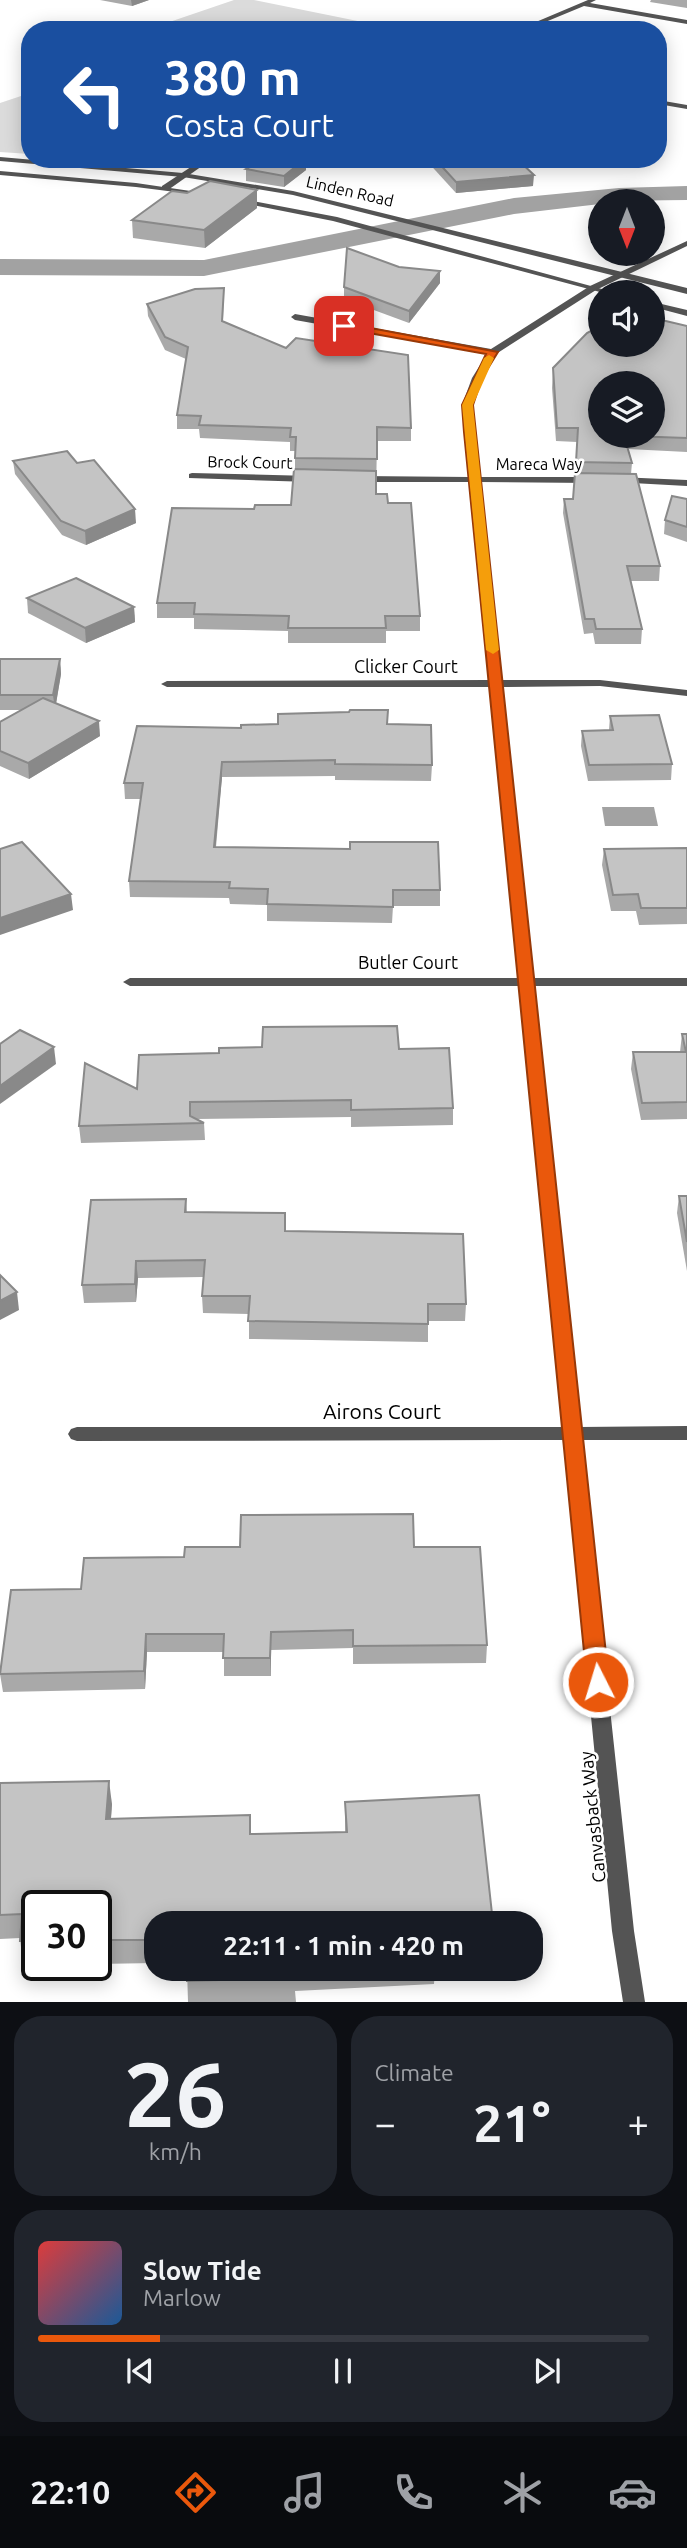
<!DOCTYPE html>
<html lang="en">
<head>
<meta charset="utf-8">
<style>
	:root { --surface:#171b24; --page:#20242c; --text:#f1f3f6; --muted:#9ea1a6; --line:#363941; --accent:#ea580c }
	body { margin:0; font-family:Ubuntu,sans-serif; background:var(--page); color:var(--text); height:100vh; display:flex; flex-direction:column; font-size:26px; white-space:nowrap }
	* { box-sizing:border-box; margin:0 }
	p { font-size:23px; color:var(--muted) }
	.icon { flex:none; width:38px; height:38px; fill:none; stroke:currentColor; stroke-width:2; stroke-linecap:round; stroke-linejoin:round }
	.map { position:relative; height:2002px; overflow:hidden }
	.sheet { display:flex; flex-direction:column; gap:14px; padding:14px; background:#0d0f14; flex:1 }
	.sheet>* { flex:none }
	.top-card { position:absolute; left:21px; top:21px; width:646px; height:147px; border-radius:28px; box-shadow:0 4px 18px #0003; background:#1a4fa0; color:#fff; overflow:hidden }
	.needle { width:46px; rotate:180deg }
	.buttons { position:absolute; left:588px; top:189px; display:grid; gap:14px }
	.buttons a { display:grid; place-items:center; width:77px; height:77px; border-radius:50%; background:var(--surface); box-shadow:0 4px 18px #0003; font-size:35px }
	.speed { position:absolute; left:21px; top:1890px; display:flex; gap:14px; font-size:35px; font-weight:700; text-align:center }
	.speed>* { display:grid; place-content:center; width:91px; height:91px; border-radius:50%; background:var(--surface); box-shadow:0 4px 18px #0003; line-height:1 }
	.speed .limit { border:4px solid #111; border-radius:10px; background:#fff; color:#111 }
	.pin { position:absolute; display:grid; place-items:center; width:60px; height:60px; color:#fff; margin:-30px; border-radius:14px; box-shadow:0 4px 10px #0006 }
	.me { position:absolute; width:77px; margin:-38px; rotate:355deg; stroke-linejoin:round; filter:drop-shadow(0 0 5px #0008) }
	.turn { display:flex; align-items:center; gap:24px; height:147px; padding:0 28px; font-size:32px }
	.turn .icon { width:91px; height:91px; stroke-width:2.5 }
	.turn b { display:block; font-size:49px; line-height:60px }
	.big { font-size:52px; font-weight:700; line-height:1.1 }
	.sheet .widget { flex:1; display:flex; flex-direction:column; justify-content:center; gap:10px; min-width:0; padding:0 24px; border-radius:28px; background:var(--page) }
	.sheet .dial { align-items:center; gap:0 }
	.dial b { font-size:91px; line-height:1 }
	.song { display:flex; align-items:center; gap:21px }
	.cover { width:84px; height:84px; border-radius:10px; background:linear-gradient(135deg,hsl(0 70% 55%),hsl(210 70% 35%)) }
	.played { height:7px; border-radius:4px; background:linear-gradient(90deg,var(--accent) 20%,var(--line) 20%) }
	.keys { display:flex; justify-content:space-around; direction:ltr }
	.heat { display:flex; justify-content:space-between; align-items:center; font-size:38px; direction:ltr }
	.sheet .tiles { flex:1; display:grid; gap:14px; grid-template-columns:1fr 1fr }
	.widget:last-child { grid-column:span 2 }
	.trip { position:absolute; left:144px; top:1911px; width:399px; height:70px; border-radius:28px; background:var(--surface); box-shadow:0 4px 18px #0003; font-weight:700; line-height:70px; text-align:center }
	.tab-bar { display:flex; height:112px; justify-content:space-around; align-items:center; background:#090b0e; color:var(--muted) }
	.tab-bar .icon { width:49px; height:49px }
	.tab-bar .on { color:var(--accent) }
	.tab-bar b { font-size:32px; color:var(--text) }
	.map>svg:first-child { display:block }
	.green { fill:#dbdbdb }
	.water { fill:#a2a2a2 }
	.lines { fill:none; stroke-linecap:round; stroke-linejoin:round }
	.canal { fill:#a2a2a2; fill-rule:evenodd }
	.minor { fill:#545454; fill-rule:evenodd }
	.tertiary { fill:#545454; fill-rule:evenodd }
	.wall { fill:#a9a9a9 }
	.shaded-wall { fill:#898989 }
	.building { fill:#c4c4c4; stroke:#898989; stroke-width:2 }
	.route { fill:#ea580c; stroke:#983908; stroke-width:2 }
	.slow { fill:#f59e0b }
	.labels { text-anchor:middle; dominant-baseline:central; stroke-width:5; stroke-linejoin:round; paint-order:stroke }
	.far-street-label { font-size:16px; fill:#000; stroke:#fff }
	.street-label { font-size:18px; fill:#000; stroke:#fff }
	.near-street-label { font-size:21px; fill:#000; stroke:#fff }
</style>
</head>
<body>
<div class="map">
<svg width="687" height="2002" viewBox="0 0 687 2002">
	<rect width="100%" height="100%" fill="#fff"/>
	<!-- green -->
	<g class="green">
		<path d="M234 0H254L402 30H146Z"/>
		<path d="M30 93V154L0 152V103Z"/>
	</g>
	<!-- water -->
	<path class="water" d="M602 807H654L658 826H605Z"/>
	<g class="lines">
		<!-- canal -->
		<path class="canal" d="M687 186V200L600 201V204L514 214 204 276 0 275V259L204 260 514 198 619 188Z"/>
		<!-- minor -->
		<g class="minor">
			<path d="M588 0H596L590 3 687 20V24L584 6 526 30H517Z"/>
			<path d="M658 100 687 105V109L658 104Z"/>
			<path d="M203 159H212L168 190H162V186Z"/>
			<path d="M572 159H580L574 164 570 162Z"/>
			<path d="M687 241V246L596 290 496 354 482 378 472 405 479 477H591L596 480 591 483 480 482 501 680H600L687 690V696L600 686 502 687 532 978H687V986H533L580 1427 687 1426V1440H581L634 1931 645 2002H623L612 1931 564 1440 77 1441 71 1439 68 1434 71 1429 77 1427H563L519 986H130L123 982 130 978H519L490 687H167L161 684 167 681 489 680 470 482H360L355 479 360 476 469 477 462 405 472 378 487 354 295 320 291 317 295 314 491 349 590 286Z"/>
			<path d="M192 473 311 476 316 479 311 482 189 478V474Z"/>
			<path d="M618 477 687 480V486L614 482 613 480Z"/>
		</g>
		<!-- tertiary -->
		<g class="tertiary">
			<path d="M0 157 183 173 293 191 687 288V294L293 195 183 177 0 161Z"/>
			<path d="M0 171 136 183 211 194 207 196 136 187 0 175Z"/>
			<path d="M237 198 337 217 613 292H600L333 221 237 202Z"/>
			<path d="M653 302 687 310V316L653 307Z"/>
		</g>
	</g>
	<!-- wall -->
	<g class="wall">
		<path d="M100 0H149L132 6Z"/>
		<path d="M651 0H687V8L650 2Z"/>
		<path d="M425 159H517L533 186 456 193Z"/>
		<path d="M246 169 306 170 284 187 246 181Z"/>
		<path d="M257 190V208L205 248 133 238 132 220 187 193Z"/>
		<path d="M399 267 440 283 409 323 344 299V287Z"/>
		<path d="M224 288 223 321 411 428V441H377L376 494 388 503 420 616V631H386V643H288V631L194 629V618H157V603L254 509 291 505 295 469V451H290V442L200 438 199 429H177V415L186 359 165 350 148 316 147 304Z"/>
		<path d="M687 326V452L628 449 632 463 631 474 660 566 659 581H631L642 629 641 644H595L593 633 584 634 563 513 564 499H573L577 442 556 441 552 388 553 368Z"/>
		<path d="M13 461 77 463 136 523 86 545 62 535 15 474Z"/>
		<path d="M687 499V542L664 534 665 520Z"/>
		<path d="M27 598 134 607 135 622 86 643 28 613Z"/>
		<path d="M0 659H60L61 674 56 703 100 736 29 779 0 766V722L21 710H0Z"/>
		<path d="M610 716 672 764 671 780 588 781 581 746 582 731 609 730Z"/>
		<path d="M388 724 432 765 431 781 335 780V776L222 777 216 847 440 890V906H393L392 923 267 921V905L230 904 229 898 130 897 129 881 141 799H125L124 783 241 728Z"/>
		<path d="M687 848V924L639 925 636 911H611L602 865 604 849Z"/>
		<path d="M682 1034H687V1119L641 1120 631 1069 633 1052H680Z"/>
		<path d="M399 1049 453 1108V1125L351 1127V1117L196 1119 204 1123 205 1140 81 1143 79 1126 137 1089Z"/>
		<path d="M679 1196H687V1271L677 1213Z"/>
		<path d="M186 1199 187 1212 285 1213 286 1231 466 1304 465 1321H428V1342L249 1339V1314L203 1313 202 1296 203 1277 138 1278 136 1302 84 1303 82 1285Z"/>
		<path d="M414 1547 487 1645 486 1663 353 1664V1648L271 1650V1676H224V1652H147L145 1689 3 1692 0 1674 81 1589Z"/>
		<path d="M0 1783 112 1804 111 1819 250 1815V1834L345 1832V1802L479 1795 156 1923V1963L96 1964V1906H37V1965H23L20 1938 0 1939Z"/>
		<path d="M187 1969H435L434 1984 295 1991 296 2002H188Z"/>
	</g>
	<!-- shaded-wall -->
	<g class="shaded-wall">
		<path d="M131 0H149L132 6Z"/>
		<path d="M306 159V170L284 187V176Z"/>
		<path d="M534 175 533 186 456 193V182Z"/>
		<path d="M257 190V208L205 248 204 230Z"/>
		<path d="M440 271V283L409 323V311Z"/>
		<path d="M135 509 136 523 86 545 85 531Z"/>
		<path d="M134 607 135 622 86 643 85 628Z"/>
		<path d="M60 659 61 674 55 710 53 695Z"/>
		<path d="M99 721 100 736 29 779 28 763Z"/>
		<path d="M222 762V777L214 863V847Z"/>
		<path d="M71 894 73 910 0 935V918Z"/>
		<path d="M54 1047 56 1064 0 1104V1086Z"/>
		<path d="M136 1261 138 1278 136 1302 135 1284Z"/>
		<path d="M17 1292 19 1310 0 1320V1301Z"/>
		<path d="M271 1632V1676L270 1658Z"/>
		<path d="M146 1634 147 1652 145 1689 144 1671Z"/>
		<path d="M109 1781 112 1804 109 1843 106 1819Z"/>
	</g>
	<!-- building -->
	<g class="building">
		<path d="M265 159H305L284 176 246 169Z"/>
		<path d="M435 159H517L534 175 456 182Z"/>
		<path d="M210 181 257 190 204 230 132 220 172 191 187 193Z"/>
		<path d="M347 248 399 267 440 271 409 311 344 287Z"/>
		<path d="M224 288 222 321 286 348 296 338 408 355 411 428 377 427V459L295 458 296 437H290L291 428 199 425 201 416 177 415 188 347 165 337 147 304 195 289Z"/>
		<path d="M653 318 687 326V438L629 436H653V383H600V436H624L632 463 576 462 578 428H557L553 368 587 333 600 326V345H653Z"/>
		<path d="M67 451 77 463 94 460 135 509 85 531 61 521 13 461Z"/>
		<path d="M294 469 376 471V494H387L388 503H411L420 616H385L386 628H288L289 616 194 614 195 603H157L172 508 254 509 255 505H291Z"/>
		<path d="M575 473 636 474 660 566H627L642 629H596L594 619H585L564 499H573Z"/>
		<path d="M672 496 687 499V527L665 520Z"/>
		<path d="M76 578 134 607 85 628 27 598Z"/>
		<path d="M0 659H60L53 695H0Z"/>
		<path d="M43 698 99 721 28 763 0 751V722Z"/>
		<path d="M350 710H388L387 724 431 725 432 765 335 764V760L222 762 214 847 350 849V842H438L440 890H393V907L267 904 268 889 229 888 230 882 129 881 143 783H124L137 726 241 728V725L278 724V714L349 712Z"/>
		<path d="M659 715 672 764 589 765 582 731 613 730 610 716Z"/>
		<path d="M22 842 71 894 0 918V849Z"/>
		<path d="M687 848V908H641L638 894 613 895 604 849Z"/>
		<path d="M397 1026 399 1049 449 1048 453 1108 351 1110V1100L190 1102V1116L204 1123 79 1126 85 1063 137 1089 139 1055 219 1053V1048L262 1047 263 1027Z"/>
		<path d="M20 1030 54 1047 0 1086V1044Z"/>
		<path d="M682 1034H687V1102L642 1103 633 1052H686Z"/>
		<path d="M679 1196H687V1242Z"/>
		<path d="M186 1199 185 1212 285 1213V1231L463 1234 466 1304H428V1324L248 1321 250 1296H202L205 1260 136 1261 135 1284 82 1285 91 1200Z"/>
		<path d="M0 1275 17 1292 0 1301Z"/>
		<path d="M413 1514 414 1547H480L487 1645 353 1646V1630L271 1632 270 1658H223L224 1634H146L144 1671 0 1674 11 1590 81 1589 84 1558 184 1557 185 1547H240L241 1515Z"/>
		<path d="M109 1781 106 1819 250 1815V1834L347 1832 345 1802 479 1795 493 1923H156V1940H96V1906H37V1941H20L22 1914 0 1915V1783Z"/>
		<path d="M187 1969H295V1978L187 1981Z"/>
	</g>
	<!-- route -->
	<path class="route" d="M344 323 498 352 482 378 473 405 609 1682 606 1688 598 1691 590 1688 587 1682 464 432 462 405 486 354 341 328Z"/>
	<!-- slow -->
	<path class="slow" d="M489 355 494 358 473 405 499 650 493 654 486 650 462 405 484 358Z"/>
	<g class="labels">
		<!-- far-street labels -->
		<g class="far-street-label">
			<text transform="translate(350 191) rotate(13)">Linden Road</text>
			<text transform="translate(250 462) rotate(1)">Brock Court</text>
			<text x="539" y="464">Mareca Way</text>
		</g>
		<!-- street labels -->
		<g class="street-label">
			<text x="406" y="666">Clicker Court</text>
			<text x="408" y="962">Butler Court</text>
			<text transform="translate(592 1817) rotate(-96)">Canvasback Way</text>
		</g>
		<!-- near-street labels -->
		<g class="near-street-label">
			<text x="382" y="1411">Airons Court</text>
		</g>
	</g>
</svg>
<div class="buttons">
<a><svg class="needle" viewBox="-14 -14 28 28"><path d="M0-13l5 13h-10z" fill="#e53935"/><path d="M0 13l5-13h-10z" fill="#9ea1a6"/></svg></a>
<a><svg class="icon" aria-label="sound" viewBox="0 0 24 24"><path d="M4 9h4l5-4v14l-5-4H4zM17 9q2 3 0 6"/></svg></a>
<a><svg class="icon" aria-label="layers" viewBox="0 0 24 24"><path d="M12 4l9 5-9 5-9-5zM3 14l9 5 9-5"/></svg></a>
</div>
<div class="speed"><div class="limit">30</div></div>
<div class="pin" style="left:344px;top:326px;background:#d93025"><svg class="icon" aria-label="arrive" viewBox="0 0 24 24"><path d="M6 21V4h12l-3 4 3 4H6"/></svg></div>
<svg class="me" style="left:598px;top:1682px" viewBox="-20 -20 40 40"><circle r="17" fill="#ea580c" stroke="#fff" stroke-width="3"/><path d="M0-11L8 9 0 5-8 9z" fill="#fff"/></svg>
<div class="trip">22:11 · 1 min · 420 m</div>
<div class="top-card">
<div class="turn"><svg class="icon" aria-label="left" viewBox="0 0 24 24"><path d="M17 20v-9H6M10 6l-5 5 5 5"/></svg><div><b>380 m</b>Costa Court</div></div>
</div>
</div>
<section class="sheet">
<div class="tiles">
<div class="widget dial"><b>26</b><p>km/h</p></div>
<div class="widget"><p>Climate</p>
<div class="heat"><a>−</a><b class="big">21°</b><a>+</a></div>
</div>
<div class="widget">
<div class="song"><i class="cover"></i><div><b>Slow Tide</b><p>Marlow</p></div></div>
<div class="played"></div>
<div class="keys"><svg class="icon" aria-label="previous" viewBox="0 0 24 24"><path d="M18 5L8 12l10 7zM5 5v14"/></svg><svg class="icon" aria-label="pause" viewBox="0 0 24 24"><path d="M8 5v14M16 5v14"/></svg><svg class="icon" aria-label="next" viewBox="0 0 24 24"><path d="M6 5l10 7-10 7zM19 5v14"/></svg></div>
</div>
</div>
</section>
<nav class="tab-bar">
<b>22:10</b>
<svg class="icon on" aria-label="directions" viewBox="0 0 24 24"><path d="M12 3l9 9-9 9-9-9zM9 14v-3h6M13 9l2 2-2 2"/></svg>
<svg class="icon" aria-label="music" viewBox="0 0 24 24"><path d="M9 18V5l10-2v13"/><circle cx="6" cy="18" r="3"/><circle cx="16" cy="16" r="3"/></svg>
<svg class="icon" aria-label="phone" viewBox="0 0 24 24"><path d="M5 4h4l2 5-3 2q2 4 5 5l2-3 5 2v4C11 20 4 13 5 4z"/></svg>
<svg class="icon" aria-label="climate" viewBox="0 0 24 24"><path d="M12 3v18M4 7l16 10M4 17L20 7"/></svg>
<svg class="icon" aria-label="car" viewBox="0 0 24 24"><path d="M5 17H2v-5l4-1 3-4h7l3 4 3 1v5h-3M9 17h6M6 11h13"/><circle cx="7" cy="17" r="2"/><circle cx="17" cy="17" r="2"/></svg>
</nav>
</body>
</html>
